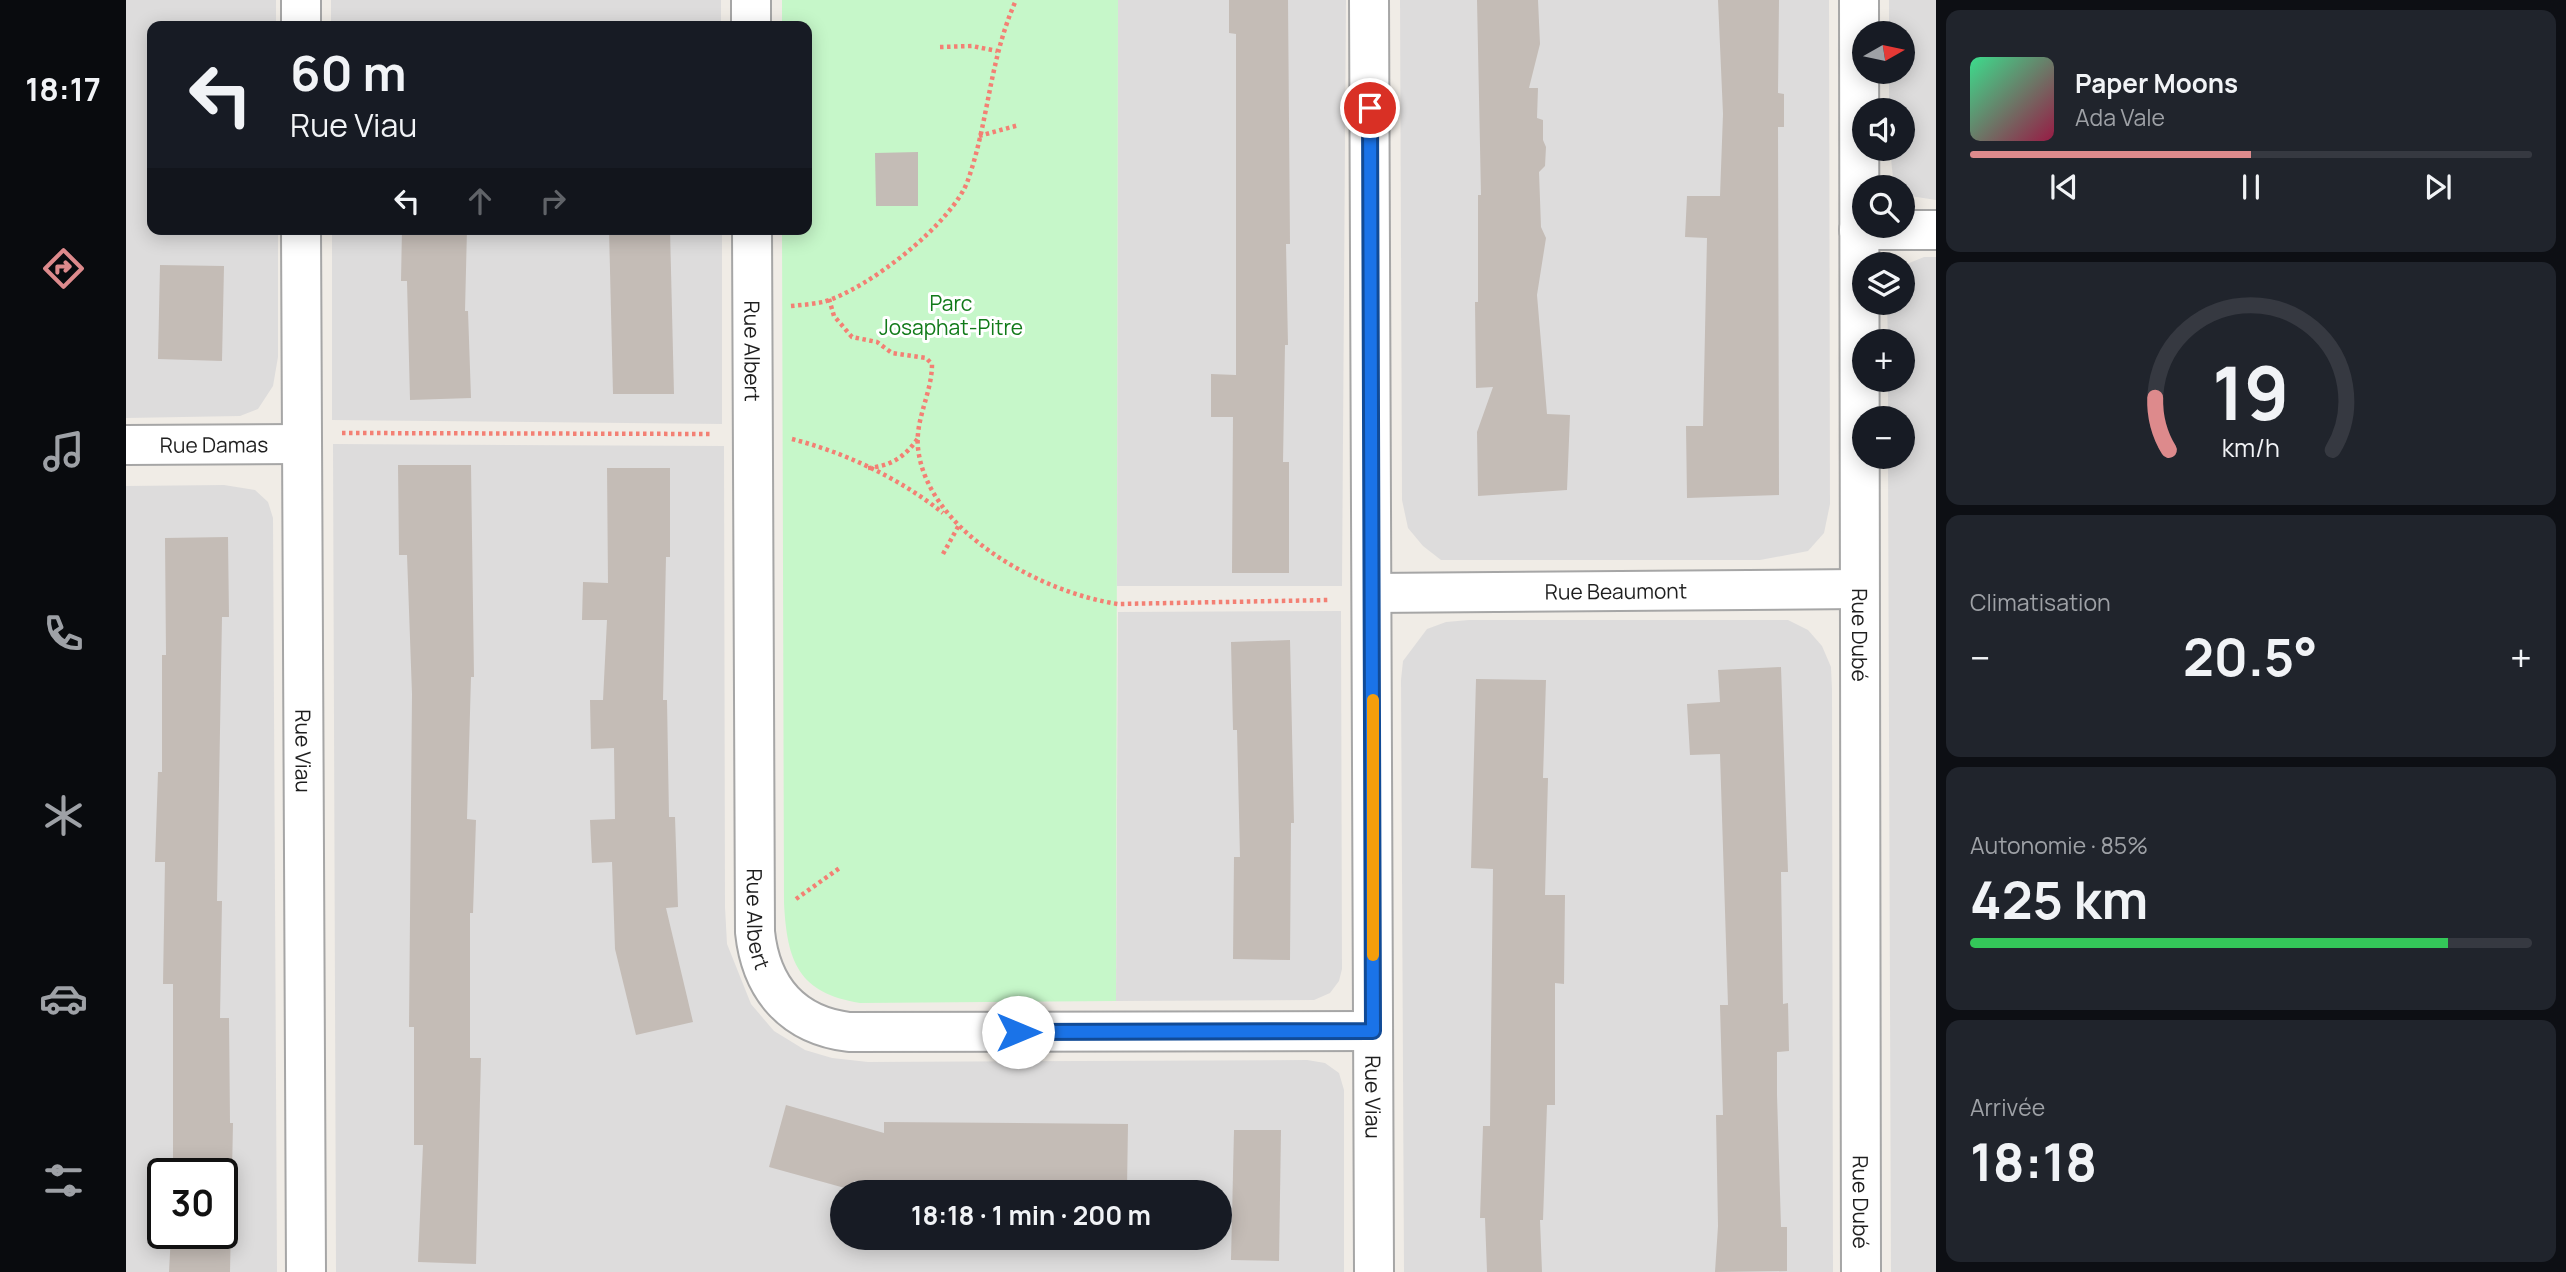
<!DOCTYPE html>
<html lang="fr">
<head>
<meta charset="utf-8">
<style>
	:root { --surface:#171b24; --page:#20242c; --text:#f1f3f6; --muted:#9ea1a6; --line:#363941; --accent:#dd8a8c }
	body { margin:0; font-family:Manrope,sans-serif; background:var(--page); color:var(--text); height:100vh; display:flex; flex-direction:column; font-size:26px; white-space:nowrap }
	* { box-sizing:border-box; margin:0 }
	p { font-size:23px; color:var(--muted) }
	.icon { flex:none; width:38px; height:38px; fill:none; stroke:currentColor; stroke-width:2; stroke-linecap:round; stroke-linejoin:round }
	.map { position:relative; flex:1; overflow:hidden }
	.side { display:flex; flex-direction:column; gap:10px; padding:10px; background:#0d0f14; width:630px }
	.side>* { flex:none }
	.top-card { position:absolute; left:21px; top:21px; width:665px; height:214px; border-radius:14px; box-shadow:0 4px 18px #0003; background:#171b24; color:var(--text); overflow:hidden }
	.needle { width:46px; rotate:81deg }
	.controls { position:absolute; left:1726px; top:21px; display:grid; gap:14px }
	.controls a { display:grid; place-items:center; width:63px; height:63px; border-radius:50%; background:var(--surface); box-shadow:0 4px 18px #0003; font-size:35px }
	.speed { position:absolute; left:21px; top:1158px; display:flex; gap:14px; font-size:35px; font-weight:700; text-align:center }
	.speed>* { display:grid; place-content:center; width:91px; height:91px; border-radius:50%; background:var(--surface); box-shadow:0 4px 18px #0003; line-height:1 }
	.speed .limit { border:4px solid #111; border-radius:10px; background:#fff; color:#111 }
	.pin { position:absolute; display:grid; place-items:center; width:60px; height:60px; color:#fff; margin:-30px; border:4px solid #fff; border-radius:50%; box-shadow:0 2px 7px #0007 }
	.me { position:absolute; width:77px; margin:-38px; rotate:90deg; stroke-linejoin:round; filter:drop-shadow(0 0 5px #0008) }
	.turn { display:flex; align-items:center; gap:24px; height:147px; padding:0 28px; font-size:32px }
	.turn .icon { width:91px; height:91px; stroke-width:2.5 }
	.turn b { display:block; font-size:49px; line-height:60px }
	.lanes { display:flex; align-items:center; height:66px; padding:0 28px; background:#0003; justify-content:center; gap:35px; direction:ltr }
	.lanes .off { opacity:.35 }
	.big { font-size:52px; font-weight:700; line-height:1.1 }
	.side .widget { flex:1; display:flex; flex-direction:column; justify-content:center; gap:10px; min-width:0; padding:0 24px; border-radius:14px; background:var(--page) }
	.side .dial { align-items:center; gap:0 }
	.dial svg { height:182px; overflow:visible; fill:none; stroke:var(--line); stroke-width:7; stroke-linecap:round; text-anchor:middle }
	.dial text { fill:var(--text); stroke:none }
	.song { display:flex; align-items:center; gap:21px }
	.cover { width:84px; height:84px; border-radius:10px; background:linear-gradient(135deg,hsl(150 70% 55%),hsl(340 70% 35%)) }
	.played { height:7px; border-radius:4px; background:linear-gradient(90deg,var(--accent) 50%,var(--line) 50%) }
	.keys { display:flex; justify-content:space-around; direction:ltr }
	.heat { display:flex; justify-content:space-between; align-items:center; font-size:38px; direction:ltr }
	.charge { height:10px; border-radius:5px; background:linear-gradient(90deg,#34c759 85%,var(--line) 0) }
	.trip { position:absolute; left:704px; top:1180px; width:402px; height:70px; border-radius:35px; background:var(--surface); box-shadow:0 4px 18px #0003; font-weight:700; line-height:70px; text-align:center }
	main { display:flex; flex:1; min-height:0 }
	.tab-bar { display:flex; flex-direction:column; width:126px; justify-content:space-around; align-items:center; background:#090b0e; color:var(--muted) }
	.tab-bar .icon { width:49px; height:49px }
	.tab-bar .selected { color:var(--accent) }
	.tab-bar b { font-size:32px; color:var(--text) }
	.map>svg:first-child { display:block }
	.residential { fill:#dddcdc; fill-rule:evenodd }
	.park { fill:#c6f7c9 }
	.building { fill:#c4bcb6 }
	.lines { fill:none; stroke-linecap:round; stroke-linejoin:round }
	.minor-casing { stroke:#a6a6a6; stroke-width:42 }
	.path { stroke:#f38074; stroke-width:4.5; stroke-dasharray:3.5 3.5; stroke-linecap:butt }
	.minor { stroke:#fff; stroke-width:38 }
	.route-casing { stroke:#114b97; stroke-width:18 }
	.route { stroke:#1a73e8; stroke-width:12 }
	.slow { stroke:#f59e0b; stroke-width:12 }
	.labels { text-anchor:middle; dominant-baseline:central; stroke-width:6; stroke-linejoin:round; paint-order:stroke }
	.park-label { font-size:21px; fill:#117a19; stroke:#fff }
	.street-label { font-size:21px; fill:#1f1f1f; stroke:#fff }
</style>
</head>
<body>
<main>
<nav class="tab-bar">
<b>18:17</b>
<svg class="icon selected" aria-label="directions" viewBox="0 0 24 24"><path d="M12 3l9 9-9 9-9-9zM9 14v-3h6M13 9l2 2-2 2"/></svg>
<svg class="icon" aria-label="music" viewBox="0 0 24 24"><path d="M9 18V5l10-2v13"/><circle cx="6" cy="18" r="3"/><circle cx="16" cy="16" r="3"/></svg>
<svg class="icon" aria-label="phone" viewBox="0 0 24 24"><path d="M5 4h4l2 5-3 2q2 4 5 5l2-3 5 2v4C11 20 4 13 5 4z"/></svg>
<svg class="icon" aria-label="climate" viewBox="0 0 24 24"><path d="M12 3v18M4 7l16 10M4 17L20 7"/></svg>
<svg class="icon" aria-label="car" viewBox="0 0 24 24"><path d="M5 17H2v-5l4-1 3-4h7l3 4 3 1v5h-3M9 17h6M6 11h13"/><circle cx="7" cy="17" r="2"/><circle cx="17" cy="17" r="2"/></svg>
<svg class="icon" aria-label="filters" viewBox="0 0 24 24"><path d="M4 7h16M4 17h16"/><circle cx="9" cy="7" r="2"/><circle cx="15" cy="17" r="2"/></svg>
</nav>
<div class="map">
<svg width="1810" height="1272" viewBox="0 0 1810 1272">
	<rect width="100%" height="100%" fill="#f0ece6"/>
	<!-- residential -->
	<g class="residential">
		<path d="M0 0H150V26H26V229H152V357L147 386 132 409 114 416 0 418Z"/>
		<rect x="205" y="0" width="390" height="26"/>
		<path d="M992 0H1220L1216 586H991Z"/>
		<path d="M1274 0H1703L1704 504 1698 533 1682 551 1634 560H1315L1297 546 1282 528 1276 500Z"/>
		<path d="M1763 0H1810V200L1778 195 1776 187 1767 178 1764 149H1776V110H1763V72H1776V33H1763Z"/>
		<path d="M206 229H596V424L206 420Z"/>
		<path d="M1798 257H1810V1272H1765L1762 457H1776V418H1762V380H1776V341H1762L1761 303H1776V266Z"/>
		<path d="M207 444 598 446 599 907 601 944 625 1004 648 1031 679 1050 706 1058 742 1062 1181 1060 1199 1063 1213 1073 1218 1090V1272H210ZM716 1192H1094V1237H716Z"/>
		<path d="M98 485 129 490 142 502 147 518 151 1272H0V486ZM37 1174H96V1234H37Z"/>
		<path d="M1215 611 1216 969 1213 981 1204 993 1188 1000 990 1001 992 612Z"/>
		<path d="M1343 620H1662L1682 630 1696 646 1705 667 1706 689 1707 1272H1278L1275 680 1277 661 1301 629 1320 622Z"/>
	</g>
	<!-- park -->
	<path class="park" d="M656 0H992L990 1001 734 1003C672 993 661 961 658 903L656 229H681V26H656Z"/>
	<!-- building -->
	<g class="building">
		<path d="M1103 0H1162L1164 244H1160L1162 345H1159L1157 462H1163V573H1106L1107 417H1085V374L1110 375V34L1103 33Z"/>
		<path d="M1351 0H1412L1414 44 1403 88H1412L1411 118 1417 120V140L1420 147 1419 166 1413 172 1415 227 1420 238 1411 295 1421 414 1444 415 1441 490 1352 496 1351 432 1367 387 1350 388 1349 302H1352V195H1355Z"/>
		<path d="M1592 0H1653L1652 93 1658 94V127H1652L1653 495 1561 498 1560 426H1577L1581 238 1559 237 1561 196H1594L1597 114Z"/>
		<path d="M792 152V206H750L749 153Z"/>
		<path d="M276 229H341L339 311H342L345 398 284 400 281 281H275Z"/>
		<path d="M483 229H544L548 394H487Z"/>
		<path d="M34 265 98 266 96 361 32 359Z"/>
		<path d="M272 465H345L348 677H345L341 819 350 820 347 913H344V1058H355L350 1264 292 1262 297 1145H288V1027H283L286 694 281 555H273Z"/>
		<path d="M481 468H544V557H540L537 700H541L543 817H549L552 907 540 908 567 1022 510 1035 489 949 486 862 466 863 464 820 489 819 488 748 465 749 464 700H477L481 620H456L457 582 482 583Z"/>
		<path d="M102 537 103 617H96L91 901H96L94 1018H103L104 1123H107L104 1272H43L45 1234H96V1174H47V984H37L39 862H29L32 772H36V655H40L39 538Z"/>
		<path d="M1164 640 1168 823H1165L1164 960 1107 959 1108 857H1114L1111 730H1107L1105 642Z"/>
		<path d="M1655 667 1662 872H1655L1657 1004 1662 1003 1663 1051 1651 1052V1095L1655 1227H1661V1271L1589 1272 1592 1226 1590 1115H1597L1594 1005H1602L1594 754 1564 755 1561 704 1594 702 1592 670Z"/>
		<path d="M1350 679 1420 680 1417 778H1422L1419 895H1439L1438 984 1429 983V1105H1421L1417 1220H1414L1416 1272H1361L1359 1218H1354L1357 1126H1364L1367 869 1345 868Z"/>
		<path d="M660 1105 758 1133V1122L1002 1124 1001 1188 854 1185V1192H820V1181H728L726 1190 643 1167Z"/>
		<path d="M1108 1130H1155L1153 1261 1105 1260Z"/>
	</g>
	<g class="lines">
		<!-- minor casing -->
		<g class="minor-casing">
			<g id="minor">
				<path d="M625 0V26"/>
				<path id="s1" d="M1243 0 1248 1272"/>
				<path id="s2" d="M1733 0 1735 1272"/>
				<path d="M175 26V0"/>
				<path id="s3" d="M175 229 180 1272"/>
				<path id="s4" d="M626 229 629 932C635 988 666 1025 723 1032L1247 1031"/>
				<path d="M1733 230H1810"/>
				<path id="s5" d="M0 445 175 444"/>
				<path id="s6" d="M1247 593 1732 589"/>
			</g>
		</g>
		<!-- path -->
		<g class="path">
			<path d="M814 47 846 46 871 51"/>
			<path d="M853 136 893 125"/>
			<path d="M703 299 708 316 726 337 751 342 766 353 800 358 806 364C806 393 789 419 792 448 801 532 916 593 992 604L1204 600"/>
			<path d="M665 306C676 305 687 304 697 302 741 290 827 223 842 180 863 120 863 61 890 0"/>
			<path d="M216 433 585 434"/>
			<path d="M666 439C720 453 773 478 817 513"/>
			<path d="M742 468C765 466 779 457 792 438"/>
			<path d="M817 554 833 525"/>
			<path d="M670 899 715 867"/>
		</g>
		<!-- minor -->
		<use href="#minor" class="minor"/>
	</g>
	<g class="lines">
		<!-- route casing -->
		<g class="route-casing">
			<path id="route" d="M892 1032 1247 1031 1244 108"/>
		</g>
		<!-- route -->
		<use href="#route" class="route"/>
		<!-- slow -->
		<path class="slow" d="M1247 700V955"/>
	</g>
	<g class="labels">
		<!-- park labels -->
		<g class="park-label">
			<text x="825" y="303">Parc<tspan x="825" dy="24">Josaphat-Pitre</tspan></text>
		</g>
		<!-- street labels -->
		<g class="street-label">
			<text stroke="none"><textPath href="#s4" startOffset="122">Rue Albert</textPath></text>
			<text stroke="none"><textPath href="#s5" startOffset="88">Rue Damas</textPath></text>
			<text stroke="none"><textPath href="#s6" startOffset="243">Rue Beaumont</textPath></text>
			<text stroke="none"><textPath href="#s2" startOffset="635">Rue Dubé</textPath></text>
			<text stroke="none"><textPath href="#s3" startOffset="522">Rue Viau</textPath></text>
			<text stroke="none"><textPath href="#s4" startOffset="690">Rue Albert</textPath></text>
			<text stroke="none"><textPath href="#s1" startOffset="1097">Rue Viau</textPath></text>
			<text stroke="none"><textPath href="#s2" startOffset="1202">Rue Dubé</textPath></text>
		</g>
	</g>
</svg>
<div class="controls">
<a><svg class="needle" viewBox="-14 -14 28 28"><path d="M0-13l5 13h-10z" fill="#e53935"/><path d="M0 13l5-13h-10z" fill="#9ea1a6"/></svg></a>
<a><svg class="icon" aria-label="sound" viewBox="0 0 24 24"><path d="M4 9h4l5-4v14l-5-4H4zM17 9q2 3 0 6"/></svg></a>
<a><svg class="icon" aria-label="search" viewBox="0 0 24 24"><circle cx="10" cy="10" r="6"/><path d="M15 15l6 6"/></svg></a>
<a><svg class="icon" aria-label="layers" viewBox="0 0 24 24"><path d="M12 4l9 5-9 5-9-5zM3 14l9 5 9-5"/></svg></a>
<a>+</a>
<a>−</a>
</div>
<div class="speed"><div class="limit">30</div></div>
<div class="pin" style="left:1244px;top:108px;background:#d93025"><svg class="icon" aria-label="arrive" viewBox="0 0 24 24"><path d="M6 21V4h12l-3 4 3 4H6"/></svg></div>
<svg class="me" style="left:892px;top:1032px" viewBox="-20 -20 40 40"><circle r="19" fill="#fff"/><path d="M0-13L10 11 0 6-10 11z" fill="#1a73e8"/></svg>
<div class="trip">18:18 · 1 min · 200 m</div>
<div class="top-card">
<div class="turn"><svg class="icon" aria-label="left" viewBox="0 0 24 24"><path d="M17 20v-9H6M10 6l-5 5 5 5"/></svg><div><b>60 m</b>Rue Viau</div></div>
<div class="lanes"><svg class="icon" aria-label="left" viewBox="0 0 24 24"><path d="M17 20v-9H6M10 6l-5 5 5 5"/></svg><svg class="icon off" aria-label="ahead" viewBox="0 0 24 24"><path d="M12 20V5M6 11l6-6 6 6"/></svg><svg class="icon off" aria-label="right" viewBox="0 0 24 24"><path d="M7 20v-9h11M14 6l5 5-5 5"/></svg></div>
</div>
</div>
<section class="side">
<div class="widget">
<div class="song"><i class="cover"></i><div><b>Paper Moons</b><p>Ada Vale</p></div></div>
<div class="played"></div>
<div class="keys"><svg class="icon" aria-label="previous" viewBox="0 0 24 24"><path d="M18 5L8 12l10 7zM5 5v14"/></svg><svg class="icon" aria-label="pause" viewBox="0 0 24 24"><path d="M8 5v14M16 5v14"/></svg><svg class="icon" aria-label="next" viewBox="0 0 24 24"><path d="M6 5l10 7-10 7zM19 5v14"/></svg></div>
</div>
<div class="widget dial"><svg viewBox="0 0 100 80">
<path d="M14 69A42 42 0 1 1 86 69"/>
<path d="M14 69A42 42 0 0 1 8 46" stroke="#dd8a8c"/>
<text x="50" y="56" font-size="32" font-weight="700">19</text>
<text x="50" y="72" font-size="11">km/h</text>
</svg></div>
<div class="widget"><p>Climatisation</p>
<div class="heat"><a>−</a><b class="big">20.5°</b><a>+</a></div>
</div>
<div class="widget"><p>Autonomie · 85%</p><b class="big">425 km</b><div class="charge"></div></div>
<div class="widget"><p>Arrivée</p><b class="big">18:18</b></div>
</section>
</main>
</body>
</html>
